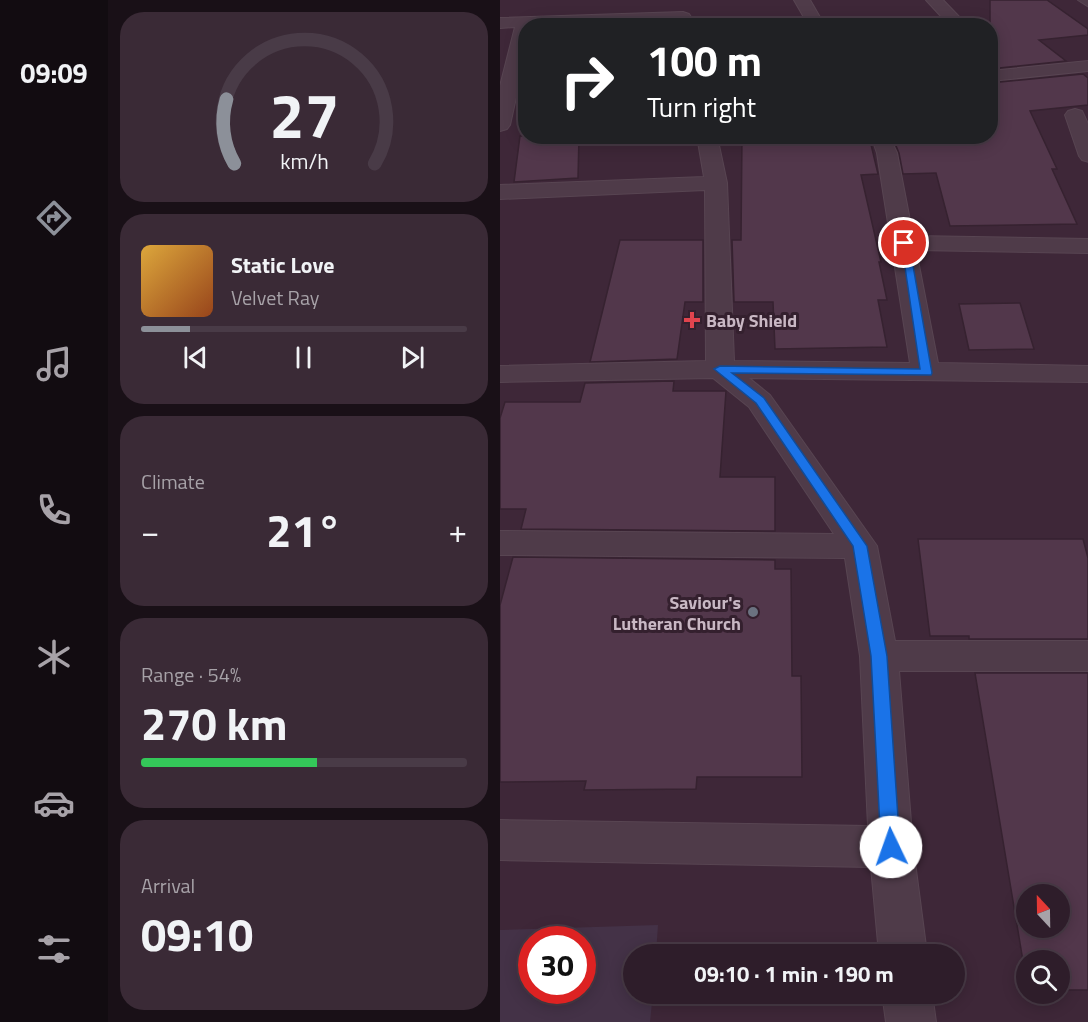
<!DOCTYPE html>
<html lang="en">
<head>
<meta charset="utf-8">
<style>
	:root { --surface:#2e1d2a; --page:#3a2a36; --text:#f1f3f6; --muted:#a7a2a8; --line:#493b47; --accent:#8c9099 }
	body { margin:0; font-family:"Titillium Web",sans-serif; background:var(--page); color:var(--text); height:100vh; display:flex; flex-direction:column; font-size:22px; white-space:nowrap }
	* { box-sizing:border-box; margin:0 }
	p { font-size:20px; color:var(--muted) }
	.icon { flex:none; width:33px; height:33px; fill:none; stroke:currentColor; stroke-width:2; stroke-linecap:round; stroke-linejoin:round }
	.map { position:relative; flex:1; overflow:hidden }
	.details { display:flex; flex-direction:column; gap:12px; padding:12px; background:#191017; width:392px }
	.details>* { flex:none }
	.top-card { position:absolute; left:18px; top:18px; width:480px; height:126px; border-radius:24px; box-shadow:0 3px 15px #0003,0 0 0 2px var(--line); background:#202124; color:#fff; overflow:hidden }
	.needle { width:39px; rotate:338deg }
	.tools { position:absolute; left:516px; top:884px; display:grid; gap:12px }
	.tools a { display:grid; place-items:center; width:54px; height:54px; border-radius:50%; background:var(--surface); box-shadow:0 3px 15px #0003,0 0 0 2px var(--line); font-size:30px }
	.speed { position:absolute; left:18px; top:926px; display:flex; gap:12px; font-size:30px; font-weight:700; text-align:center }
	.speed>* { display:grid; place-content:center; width:78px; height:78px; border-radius:50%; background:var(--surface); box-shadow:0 3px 15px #0003,0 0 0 2px var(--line); line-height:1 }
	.speed .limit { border:9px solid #d22; background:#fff; color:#111 }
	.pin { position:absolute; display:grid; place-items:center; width:51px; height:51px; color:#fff; margin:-26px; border:3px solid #fff; border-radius:50%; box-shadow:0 2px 6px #0007 }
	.me { position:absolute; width:66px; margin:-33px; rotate:357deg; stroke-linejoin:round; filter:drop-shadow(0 0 4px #0008) }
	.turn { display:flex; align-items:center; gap:21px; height:126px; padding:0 30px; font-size:27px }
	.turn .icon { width:78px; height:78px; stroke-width:2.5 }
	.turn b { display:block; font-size:42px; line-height:51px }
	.big { font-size:45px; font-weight:700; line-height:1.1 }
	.details .card { flex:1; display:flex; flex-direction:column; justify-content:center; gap:9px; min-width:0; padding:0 21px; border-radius:24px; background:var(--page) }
	.details .dial { align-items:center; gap:0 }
	.dial svg { height:156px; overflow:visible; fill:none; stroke:var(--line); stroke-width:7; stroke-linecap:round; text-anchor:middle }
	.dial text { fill:var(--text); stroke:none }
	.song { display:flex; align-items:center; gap:18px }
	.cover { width:72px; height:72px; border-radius:9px; background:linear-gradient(135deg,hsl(40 70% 55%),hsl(20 70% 35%)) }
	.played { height:6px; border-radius:3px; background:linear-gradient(90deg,var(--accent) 15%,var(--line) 15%) }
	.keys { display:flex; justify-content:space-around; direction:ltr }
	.heat { display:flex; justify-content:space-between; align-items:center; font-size:33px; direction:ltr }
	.charge { height:9px; border-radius:4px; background:linear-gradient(90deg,#34c759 54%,var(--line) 0) }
	.trip { position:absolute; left:123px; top:944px; width:342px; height:60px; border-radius:30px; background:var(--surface); box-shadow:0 3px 15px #0003,0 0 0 2px var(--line); font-weight:700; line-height:60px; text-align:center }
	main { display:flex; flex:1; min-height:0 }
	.tabs { display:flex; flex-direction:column; width:108px; justify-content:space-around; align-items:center; background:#120c11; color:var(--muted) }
	.tabs .icon { width:42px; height:42px }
	.tabs .on { color:var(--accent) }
	.tabs b { font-size:27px; color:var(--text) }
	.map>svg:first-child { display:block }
	.green { fill:#443247; fill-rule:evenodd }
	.building { fill:#52374b; stroke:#362230; stroke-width:1.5; fill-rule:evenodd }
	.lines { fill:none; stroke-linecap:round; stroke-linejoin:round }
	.street-casing { stroke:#584552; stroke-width:2 }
	.street { fill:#4f3b49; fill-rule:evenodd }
	.route { fill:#1a73e8; stroke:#114b97; stroke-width:1.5 }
	.health-dot { fill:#e0444e; stroke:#34202e; stroke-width:2 }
	.worship-dot { fill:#6b7280; stroke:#34202e; stroke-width:2 }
	.labels { text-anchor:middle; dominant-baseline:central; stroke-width:6; stroke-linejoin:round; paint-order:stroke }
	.poi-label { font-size:18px; font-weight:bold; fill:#c9b8c4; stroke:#34202e; text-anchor:start }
</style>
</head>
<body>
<main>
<nav class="tabs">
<b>09:09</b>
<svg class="icon on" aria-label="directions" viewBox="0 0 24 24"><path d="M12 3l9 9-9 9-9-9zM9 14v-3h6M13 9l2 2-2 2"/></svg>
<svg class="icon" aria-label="music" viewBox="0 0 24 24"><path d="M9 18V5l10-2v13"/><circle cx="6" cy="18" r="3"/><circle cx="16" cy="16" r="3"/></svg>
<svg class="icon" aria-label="phone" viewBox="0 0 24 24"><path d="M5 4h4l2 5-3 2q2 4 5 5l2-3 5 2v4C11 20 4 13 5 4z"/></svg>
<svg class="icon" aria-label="climate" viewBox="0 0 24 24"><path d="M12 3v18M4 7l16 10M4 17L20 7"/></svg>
<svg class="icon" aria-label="car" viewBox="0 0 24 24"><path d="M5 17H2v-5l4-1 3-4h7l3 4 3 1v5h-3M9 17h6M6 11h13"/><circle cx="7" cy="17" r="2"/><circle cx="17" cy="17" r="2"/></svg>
<svg class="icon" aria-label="filters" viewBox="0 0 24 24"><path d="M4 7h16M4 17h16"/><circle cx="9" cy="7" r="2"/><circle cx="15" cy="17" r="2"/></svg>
</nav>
<section class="details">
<div class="card dial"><svg viewBox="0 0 100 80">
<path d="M14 69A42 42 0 1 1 86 69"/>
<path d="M14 69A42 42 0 0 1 10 36" stroke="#8c9099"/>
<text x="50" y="56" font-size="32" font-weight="700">27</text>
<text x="50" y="72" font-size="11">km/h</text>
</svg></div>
<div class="card">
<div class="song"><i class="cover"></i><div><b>Static Love</b><p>Velvet Ray</p></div></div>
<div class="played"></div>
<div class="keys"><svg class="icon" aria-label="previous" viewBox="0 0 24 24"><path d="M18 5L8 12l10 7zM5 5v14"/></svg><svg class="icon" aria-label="pause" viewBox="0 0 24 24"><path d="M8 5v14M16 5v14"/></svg><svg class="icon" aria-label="next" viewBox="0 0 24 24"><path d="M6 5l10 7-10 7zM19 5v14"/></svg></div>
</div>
<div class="card"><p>Climate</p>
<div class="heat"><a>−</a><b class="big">21°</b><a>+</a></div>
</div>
<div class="card"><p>Range · 54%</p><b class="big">270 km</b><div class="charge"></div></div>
<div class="card"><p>Arrival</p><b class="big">09:10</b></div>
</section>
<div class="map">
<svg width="589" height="1022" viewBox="0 0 589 1022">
	<rect width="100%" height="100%" fill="#3e2738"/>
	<!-- green -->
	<path class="green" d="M158 925 156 954H134V993H153L150 1022H0V930ZM32 939H82V990H32Z"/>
	<!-- building -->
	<g class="building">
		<path d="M490 0H547L588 29V35L539 40 566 61 490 69Z"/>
		<path d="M583 74 588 78V105L530 111 557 169H552L577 224 450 226 436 173 403 174 399 153 392 136H490V83Z"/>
		<path d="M20 136H79L78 178 14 182Z"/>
		<path d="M242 136H369L378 174 361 175 381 262H379L387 300H378L387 347 275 349 273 302H234L232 240H241Z"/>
		<path d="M120 240H203V302H185L177 359 90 362Z"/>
		<path d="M520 303 534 349 469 350 459 304Z"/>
		<path d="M174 381 173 391H226L220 477H275V531L21 529 26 509H0V418L5 402H80L85 383Z"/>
		<path d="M418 539H583L588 558V639H469V636H430Z"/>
		<path d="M13 557 275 560V569H291L292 676H301L302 777H197L196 789 84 790 86 781 0 782V605Z"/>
		<path d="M475 673H588V990H560V960H526V979ZM526 894H560V927H526Z"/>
	</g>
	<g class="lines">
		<!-- street casing -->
		<g class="street-casing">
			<g id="street">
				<path d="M294 0H310L325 26H309Z"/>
				<path d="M426 0H443L468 26H450Z"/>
				<path d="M578 0H589V7Z"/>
				<path d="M183 12 189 14 191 17 189 20 26 26V52L10 125 7 129 0 131V86L15 27 0 28V18Z"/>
				<path d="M589 61V71L490 81V71Z"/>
				<path d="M575 109 582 111 589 126V162L582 160 579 156 565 115 568 111Z"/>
				<path d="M197 136H217L227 183 234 361 410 363 377 153 371 136H389L397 153 413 236 589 239V253L416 250 438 363 589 366V382L249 378 270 395 377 546 395 641H589V671H399L413 847 427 954H379L371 867 0 860V820L368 826 360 656 345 558 0 555V531L334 534 249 407 213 378 0 382V366L206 361 205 190 0 199V185L204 177Z"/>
				<path d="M382 993H432L436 1022H386Z"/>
			</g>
		</g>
		<!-- street -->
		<use href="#street" class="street"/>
	</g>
	<!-- route -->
	<path class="route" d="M401 240 409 243 432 373 431 375 232 373 264 398 367 546 387 656 400 847 397 853 391 856 384 853 381 847 371 656 353 546 256 403 214 369 220 366 420 369Z"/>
	<!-- markers -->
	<path class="health-dot" d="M189 311h6v6h6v6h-6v6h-6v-6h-6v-6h6z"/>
	<circle class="worship-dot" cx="253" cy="612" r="6"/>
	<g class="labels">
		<!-- poi labels -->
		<g class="poi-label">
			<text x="206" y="320">Baby Shield</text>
			<text x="241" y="602" text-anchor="end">Saviour's<tspan x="241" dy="21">Lutheran Church</tspan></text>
		</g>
	</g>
</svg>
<div class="tools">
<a><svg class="needle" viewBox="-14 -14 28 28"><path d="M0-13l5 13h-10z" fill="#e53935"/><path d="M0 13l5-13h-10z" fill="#a7a2a8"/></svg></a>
<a><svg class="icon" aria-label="search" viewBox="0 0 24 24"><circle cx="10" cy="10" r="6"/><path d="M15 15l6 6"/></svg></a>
</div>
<div class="speed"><div class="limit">30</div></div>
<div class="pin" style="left:404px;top:243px;background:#d93025"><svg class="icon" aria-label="arrive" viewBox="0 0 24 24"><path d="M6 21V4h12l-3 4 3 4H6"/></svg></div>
<svg class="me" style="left:391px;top:847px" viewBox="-20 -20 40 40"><circle r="19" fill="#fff"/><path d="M0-13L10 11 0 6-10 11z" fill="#1a73e8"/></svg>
<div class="trip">09:10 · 1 min · 190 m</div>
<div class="top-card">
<div class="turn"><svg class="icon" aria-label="right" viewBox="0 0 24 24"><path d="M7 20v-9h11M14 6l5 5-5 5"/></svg><div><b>100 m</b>Turn right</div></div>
</div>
</div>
</main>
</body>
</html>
